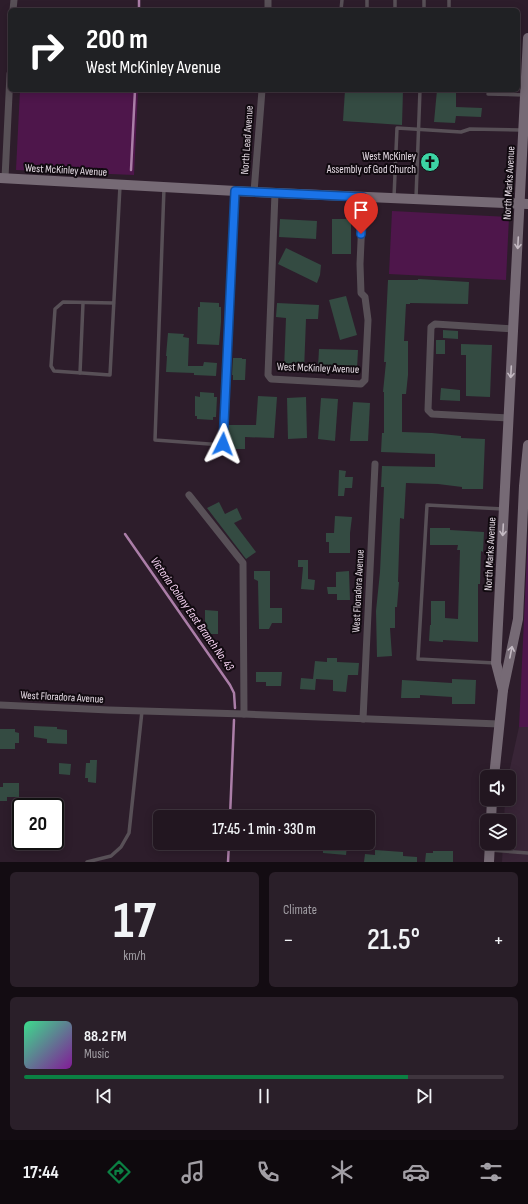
<!DOCTYPE html>
<html lang="en">
<head>
<meta charset="utf-8">
<style>
	:root { --surface:#221620; --page:#2a1f29; --text:#f1f3f6; --muted:#a29fa5; --line:#3f353e; --accent:#0b8043 }
	body { margin:0; font-family:"Sofia Sans Condensed",sans-serif; background:var(--page); color:var(--text); height:100vh; display:flex; flex-direction:column; font-size:15px; white-space:nowrap }
	* { box-sizing:border-box; margin:0 }
	p { font-size:13px; color:var(--muted) }
	.icon { flex:none; width:22px; height:22px; fill:none; stroke:currentColor; stroke-width:2; stroke-linecap:round; stroke-linejoin:round }
	.map { position:relative; height:862px; overflow:hidden }
	.drawer { display:flex; flex-direction:column; gap:10px; padding:10px; background:#130c12; flex:1 }
	.drawer>* { flex:none }
	.banner { position:absolute; left:8px; top:8px; width:512px; height:84px; border-radius:6px; box-shadow:0 2px 10px #0003,0 0 0 1px var(--line); background:#202124; color:#fff; overflow:hidden }
	.controls { position:absolute; left:480px; top:770px; display:grid; gap:8px }
	.controls a { display:grid; place-items:center; width:36px; height:36px; border-radius:6px; background:var(--surface); box-shadow:0 2px 10px #0003,0 0 0 1px var(--line); font-size:20px }
	.speed { position:absolute; left:12px; top:798px; display:flex; gap:8px; font-size:20px; font-weight:700; text-align:center }
	.speed>* { display:grid; place-content:center; width:52px; height:52px; border-radius:50%; background:var(--surface); box-shadow:0 2px 10px #0003,0 0 0 1px var(--line); line-height:1 }
	.speed .limit { border:2px solid #111; border-radius:6px; background:#fff; color:#111 }
	.pin { position:absolute; display:grid; place-items:center; width:34px; height:34px; color:#fff; margin:-41px -17px; border-radius:50% 50% 50% 0; rotate:-45deg; box-shadow:0 0 4px #0007 }
	.pin .icon { rotate:45deg }
	.me { position:absolute; width:44px; margin:-22px; rotate:3deg; stroke-linejoin:round; filter:drop-shadow(0 0 3px #0008) }
	.turn { display:flex; align-items:center; gap:14px; height:84px; padding:0 12px; font-size:18px }
	.turn .icon { width:52px; height:52px; stroke-width:2.5 }
	.turn b { display:block; font-size:28px; line-height:34px }
	.big { font-size:30px; font-weight:600; line-height:1.1 }
	.drawer .card { flex:1; display:flex; flex-direction:column; justify-content:center; gap:6px; min-width:0; padding:0 14px; border-radius:6px; background:var(--page) }
	.drawer .dial { align-items:center; gap:0 }
	.dial b { font-size:52px; line-height:1 }
	.song { display:flex; align-items:center; gap:12px }
	.cover { width:48px; height:48px; border-radius:6px; background:linear-gradient(135deg,hsl(150 70% 55%),hsl(290 70% 35%)) }
	.played { height:4px; border-radius:2px; background:linear-gradient(90deg,var(--accent) 80%,var(--line) 80%) }
	.keys { display:flex; justify-content:space-around; direction:ltr }
	.heat { display:flex; justify-content:space-between; align-items:center; font-size:22px; direction:ltr }
	.drawer .tiles { flex:1; display:grid; gap:10px; grid-template-columns:1fr 1fr }
	.card:last-child { grid-column:span 2 }
	.trip { position:absolute; left:153px; top:810px; width:222px; height:40px; border-radius:6px; background:var(--surface); box-shadow:0 2px 10px #0003,0 0 0 1px var(--line); font-weight:600; line-height:40px; text-align:center }
	.menu { display:flex; height:64px; justify-content:space-around; align-items:center; background:#0e090d; color:var(--muted) }
	.menu .icon { width:28px; height:28px }
	.menu .current { color:var(--accent) }
	.menu b { font-size:18px; color:var(--text) }
	.map>svg:first-child { display:block }
	.built { fill:#392537 }
	.green { fill:#4e164b }
	.lines { fill:none; stroke-linecap:round; stroke-linejoin:round }
	.stream { stroke:#ab7ea8; stroke-width:2.5 }
	.building { fill:#344b42 }
	.service { stroke:#585057; stroke-width:3.5 }
	.minor { stroke:#585057; stroke-width:7 }
	.secondary { stroke:#766a75; stroke-width:10 }
	.oneway { stroke:#c4bac3 }
	.route-casing { stroke:#114b97; stroke-width:10 }
	.route { stroke:#1a73e8; stroke-width:7 }
	.labels { text-anchor:middle; dominant-baseline:central; stroke-width:4; stroke-linejoin:round; paint-order:stroke }
	.street-label { font-size:11px; fill:#e6dce5; stroke:#110a10 }
	.poi-label { font-size:11px; fill:#e6dce5; stroke:#110a10; text-anchor:end }
	.water-label { font-size:12px; font-style:italic; fill:#f7d3f3; stroke:#110a10 }
</style>
</head>
<body>
<div class="map">
<svg width="528" height="862" viewBox="0 0 528 862">
	<rect width="100%" height="100%" fill="#2d1d2b"/>
	<!-- built -->
	<path class="built" d="M519 727H528V862H502L503 843H509V821H504L505 799H509L508 777Z"/>
	<!-- green -->
	<g class="green">
		<path d="M20 90H138L134 175 16 170Z"/>
		<path d="M392 211 509 217 506 280 389 274Z"/>
		<path d="M528 533V727H519Z"/>
	</g>
	<g class="lines">
		<!-- stream -->
		<g class="stream">
			<path d="M139 10V0"/>
			<path d="M131 170 135 90"/>
			<path d="M125 534 230 685 234 693 235 708"/>
			<path d="M230 817 234 720"/>
			<path d="M228 862 229 843"/>
		</g>
	</g>
	<!-- building -->
	<g class="building">
		<path d="M345 90H403L402 125 343 121Z"/>
		<path d="M437 90H456V107L482 108 481 117 456 116 455 123 434 122Z"/>
		<path d="M280 219 317 221 316 239 279 237Z"/>
		<rect x="332" y="219" width="19" height="35"/>
		<path d="M286 248 321 265 320 275 317 283 278 264Z"/>
		<path d="M418 279 469 282 468 304 410 303V304H406L404 341H408V375L406 394H402V432L432 433 461 436V438L485 439 483 489H462V487L438 484 406 483 404 519 400 518 398 582H399L397 607H395V628H390L392 656 377 657 376 611 380 572 384 487H381L382 466 435 467V454L381 452 382 433H384V392H383L386 362H384L388 280H418Z"/>
		<path d="M346 296 357 335 340 340 329 300Z"/>
		<path d="M200 302 219 303V307H221V322L219 345 197 344 198 307H200Z"/>
		<path d="M277 303 319 305 318 319H306L304 371 284 370 286 318 276 317Z"/>
		<path d="M443 330 458 331V339L443 338Z"/>
		<path d="M168 333 184 334 183 337 189 338 188 366H203L204 362 217 363 216 376 194 375V373L166 372 167 356H166Z"/>
		<rect x="436" y="340" width="9" height="14"/>
		<path d="M461 344 492 345 490 397 466 396V355H461Z"/>
		<path d="M319 349 358 350 357 369 318 367Z"/>
		<path d="M233 358H242V359H246L245 380H233V375H232Z"/>
		<path d="M441 388 460 390V401L440 400Z"/>
		<path d="M200 392 214 393V397H217L216 417H213V420L197 419V416H195V396L200 397Z"/>
		<path d="M258 396 277 397 274 438 245 437V449H233V442H227V425H256Z"/>
		<path d="M306 397 307 438 288 439 287 398Z"/>
		<path d="M321 398 338 399 335 441 318 439Z"/>
		<path d="M353 402 370 403 368 441H350Z"/>
		<path d="M339 470 346 471 345 477H353L352 488H345L344 496H338Z"/>
		<path d="M219 502 225 514 237 508 242 519 234 523 256 552 246 559 207 508Z"/>
		<path d="M335 516 352 517 350 533V553H329V542H326V533H334Z"/>
		<path d="M430 528H450V530L484 532 483 552 481 551 480 584H478V642L443 640V642L429 641 430 625H431V601H445V618L458 619 460 550H457L458 545H430Z"/>
		<path d="M298 560H308V579L315 580 314 590 301 589 303 567H298Z"/>
		<path d="M254 571H270V608H282V623H272L269 629H259L258 581 254 579Z"/>
		<path d="M349 571 350 600H337V594H328L327 587H336V572Z"/>
		<path d="M205 610 218 611V634H205Z"/>
		<path d="M327 658H337V662L359 663 358 675H348L346 692 333 691V680L316 679 315 690 300 689 301 678 313 679 315 661 327 662Z"/>
		<path d="M256 672H282L281 686H266V682H256Z"/>
		<path d="M452 679 476 680 475 704H452V697L420 695V698H401L402 680 452 683Z"/>
		<path d="M34 726 57 727V729L67 730V744L47 743V739L34 737Z"/>
		<path d="M0 729H15V732L19 733V743H15V749H0Z"/>
		<path d="M90 760H97L96 783 88 782V778H85L86 763H90Z"/>
		<path d="M59 763 71 764 70 775 59 774Z"/>
		<path d="M3 783H19V797H7V801H0V787H3Z"/>
		<path d="M323 843 347 845 346 855 323 853Z"/>
		<path d="M375 850 403 852V856L417 857V862H364L365 854 375 855Z"/>
		<path d="M433 851H453V862H425L426 853H433Z"/>
	</g>
	<g class="lines">
		<!-- service -->
		<g class="service">
			<path d="M341 10 342 0"/>
			<path d="M367 10V0"/>
			<path d="M395 10V0"/>
			<path d="M424 10V0"/>
			<path d="M449 10V0"/>
			<path d="M488 94 524 95"/>
			<path d="M164 188 155 440 223 445 235 192"/>
			<path d="M394 197 397 128 461 132 470 129 521 130"/>
			<path d="M416 198 420 90"/>
			<path d="M114 303 63 302 55 309 51 366 54 371 110 375 120 186"/>
			<path d="M80 373 83 303"/>
			<path d="M495 663 418 659 427 505 503 509"/>
			<path d="M490 850 528 853"/>
			<path d="M87 862 111 856 121 847 129 833 142 711"/>
		</g>
		<!-- minor -->
		<g class="minor">
			<path d="M13 10 14 0"/>
			<path d="M268 10V0"/>
			<path d="M5 178 10 74"/>
			<path d="M254 192 262 90"/>
			<path d="M275 193 268 375 271 379 361 384 365 380 368 320 365 297 361 293 360 264 363 197"/>
			<path d="M509 418 432 414 428 410 431 327 435 324 514 329"/>
			<path d="M189 495 243 563 244 714"/>
			<path d="M0 705 109 710 244 714 499 724"/>
			<path d="M363 719 375 464"/>
		</g>
		<!-- secondary -->
		<g class="secondary">
			<path d="M0 178 254 192 528 204"/>
			<path d="M503 690 496 663 528 38"/>
			<path d="M494 777 503 690 518 619 524 486 528 445"/>
			<path d="M491 821 492 799"/>
			<path d="M489 862 490 843"/>
		</g>
	</g>
	<!-- one-way arrows -->
	<defs><path id="oneway-shaft" d="M-6 0H5M1.5-3L5.5 0L1.5 3" fill="none" stroke-width="1.6" stroke-linecap="round" stroke-linejoin="round"/></defs>
	<g class="oneway">
		<use href="#oneway-shaft" transform="translate(518 243) rotate(93)"/>
		<use href="#oneway-shaft" transform="translate(511 372) rotate(93)"/>
		<use href="#oneway-shaft" transform="translate(503 530) rotate(93)"/>
		<use href="#oneway-shaft" transform="translate(511 652) rotate(-79)"/>
	</g>
	<g class="lines">
		<!-- route casing -->
		<g class="route-casing">
			<path id="route" d="M223 444 235 191 363 197 361 234"/>
		</g>
		<!-- route -->
		<use href="#route" class="route"/>
	</g>
	<!-- icons -->
	<defs>
		<g id="church-disc" transform="scale(1)"><circle r="9.5" fill="#3cd4a4" stroke="#110a10"/><path d="M-1.2-6h2.4v3.5h3.3v2.4h-3.3V6h-2.4V-.1h-3.3v-2.4h3.3Z" fill="#111"/></g>
	</defs>
	<g fill-rule="evenodd">
		<use href="#church-disc" x="430" y="162"/>
	</g>
	<g class="labels">
		<!-- street labels -->
		<g class="street-label">
			<text transform="translate(247 140) rotate(-86)">North Lead Avenue</text>
			<text transform="translate(66 170) rotate(3)">West McKinley Avenue</text>
			<text transform="translate(509 183) rotate(-87)">North Marks Avenue</text>
			<text transform="translate(318 368) rotate(2)">West McKinley Avenue</text>
			<text transform="translate(490 554) rotate(-87)">North Marks Avenue</text>
			<text transform="translate(358 591) rotate(-87)">West Floradora Avenue</text>
			<text transform="translate(62 697) rotate(3)">West Floradora Avenue</text>
		</g>
		<!-- poi labels -->
		<g class="poi-label">
			<text x="416" y="156">West McKinley<tspan x="416" dy="13">Assembly of God Church</tspan></text>
		</g>
		<!-- water labels -->
		<g class="water-label">
			<text transform="translate(192 614) rotate(55)">Victoria Colony East Branch No. 43</text>
		</g>
	</g>
</svg>
<div class="controls">
<a><svg class="icon" aria-label="sound" viewBox="0 0 24 24"><path d="M4 9h4l5-4v14l-5-4H4zM17 9q2 3 0 6"/></svg></a>
<a><svg class="icon" aria-label="layers" viewBox="0 0 24 24"><path d="M12 4l9 5-9 5-9-5zM3 14l9 5 9-5"/></svg></a>
</div>
<div class="speed"><div class="limit">20</div></div>
<div class="pin" style="left:361px;top:234px;background:#d93025"><svg class="icon" aria-label="arrive" viewBox="0 0 24 24"><path d="M6 21V4h12l-3 4 3 4H6"/></svg></div>
<svg class="me" style="left:223px;top:444px" viewBox="-20 -20 40 40"><path d="M0-17L14 15 0 8-14 15z" fill="#1a73e8" stroke="#fff" stroke-width="4"/></svg>
<div class="trip">17:45 · 1 min · 330 m</div>
<div class="banner">
<div class="turn"><svg class="icon" aria-label="right" viewBox="0 0 24 24"><path d="M7 20v-9h11M14 6l5 5-5 5"/></svg><div><b>200 m</b>West McKinley Avenue</div></div>
</div>
</div>
<section class="drawer">
<div class="tiles">
<div class="card dial"><b>17</b><p>km/h</p></div>
<div class="card"><p>Climate</p>
<div class="heat"><a>−</a><b class="big">21.5°</b><a>+</a></div>
</div>
<div class="card">
<div class="song"><i class="cover"></i><div><b>88.2 FM</b><p>Music</p></div></div>
<div class="played"></div>
<div class="keys"><svg class="icon" aria-label="previous" viewBox="0 0 24 24"><path d="M18 5L8 12l10 7zM5 5v14"/></svg><svg class="icon" aria-label="pause" viewBox="0 0 24 24"><path d="M8 5v14M16 5v14"/></svg><svg class="icon" aria-label="next" viewBox="0 0 24 24"><path d="M6 5l10 7-10 7zM19 5v14"/></svg></div>
</div>
</div>
</section>
<nav class="menu">
<b>17:44</b>
<svg class="icon current" aria-label="directions" viewBox="0 0 24 24"><path d="M12 3l9 9-9 9-9-9zM9 14v-3h6M13 9l2 2-2 2"/></svg>
<svg class="icon" aria-label="music" viewBox="0 0 24 24"><path d="M9 18V5l10-2v13"/><circle cx="6" cy="18" r="3"/><circle cx="16" cy="16" r="3"/></svg>
<svg class="icon" aria-label="phone" viewBox="0 0 24 24"><path d="M5 4h4l2 5-3 2q2 4 5 5l2-3 5 2v4C11 20 4 13 5 4z"/></svg>
<svg class="icon" aria-label="climate" viewBox="0 0 24 24"><path d="M12 3v18M4 7l16 10M4 17L20 7"/></svg>
<svg class="icon" aria-label="car" viewBox="0 0 24 24"><path d="M5 17H2v-5l4-1 3-4h7l3 4 3 1v5h-3M9 17h6M6 11h13"/><circle cx="7" cy="17" r="2"/><circle cx="17" cy="17" r="2"/></svg>
<svg class="icon" aria-label="filters" viewBox="0 0 24 24"><path d="M4 7h16M4 17h16"/><circle cx="9" cy="7" r="2"/><circle cx="15" cy="17" r="2"/></svg>
</nav>
</body>
</html>
